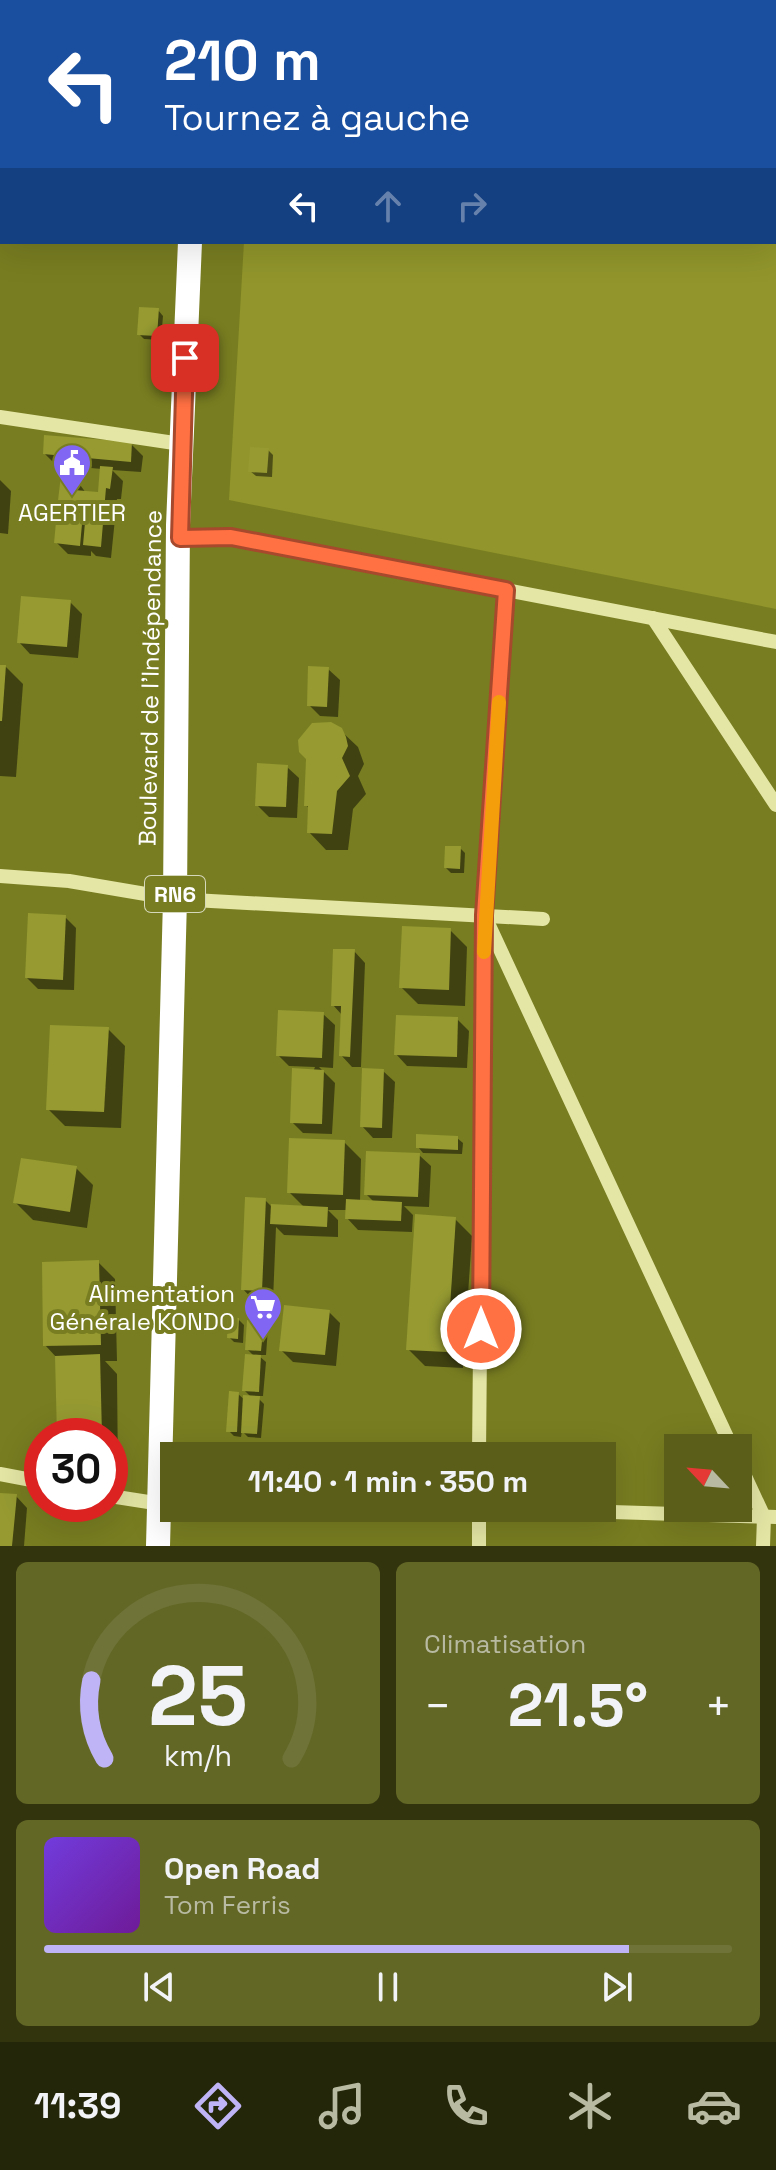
<!DOCTYPE html>
<html lang="fr">
<head>
<meta charset="utf-8">
<style>
	:root { --surface:#5a5e19; --page:#636726; --text:#f1f3f6; --muted:#b8baa2; --line:#6f7338; --accent:#bfb4f5 }
	body { margin:0; font-family:"Space Grotesk",sans-serif; background:var(--page); color:var(--text); height:100vh; display:flex; flex-direction:column; font-size:30px; white-space:nowrap }
	* { box-sizing:border-box; margin:0 }
	p { font-size:26px; color:var(--muted) }
	.icon { flex:none; width:44px; height:44px; fill:none; stroke:currentColor; stroke-width:2; stroke-linecap:round; stroke-linejoin:round }
	.map { position:relative; height:1546px; overflow:hidden }
	.sheet { display:flex; flex-direction:column; gap:16px; padding:16px; background:#32340e; flex:1 }
	.sheet>* { flex:none }
	.top-card { position:absolute; left:0px; top:0px; width:776px; height:244px; box-shadow:0 8px 32px #0002; background:#1a4fa0; color:#fff; overflow:hidden }
	.needle { width:52px; rotate:296deg }
	.controls { position:absolute; left:664px; top:1434px; display:grid; gap:16px }
	.controls a { display:grid; place-items:center; width:88px; height:88px; border-radius:0px; background:var(--surface); box-shadow:0 8px 32px #0002; font-size:40px }
	.speed { position:absolute; left:24px; top:1418px; display:flex; gap:16px; font-size:40px; font-weight:700; text-align:center }
	.speed>* { display:grid; place-content:center; width:104px; height:104px; border-radius:50%; background:var(--surface); box-shadow:0 8px 32px #0002; line-height:1 }
	.speed .limit { border:12px solid #d22; background:#fff; color:#111 }
	.pin { position:absolute; display:grid; place-items:center; width:68px; height:68px; color:#fff; margin:-34px; border-radius:16px; box-shadow:0 4px 12px #0006 }
	.me { position:absolute; width:88px; margin:-44px; rotate:0deg; stroke-linejoin:round; filter:drop-shadow(0 0 6px #0008) }
	.turn { display:flex; align-items:center; gap:28px; height:168px; padding:0 32px; font-size:36px }
	.turn .icon { width:104px; height:104px; stroke-width:2.5 }
	.turn b { display:block; font-size:56px; line-height:68px }
	.lanes { display:flex; align-items:center; height:76px; padding:0 32px; background:#0003; justify-content:center; gap:40px; direction:ltr }
	.lanes .off { opacity:.35 }
	.big { font-size:60px; font-weight:700; line-height:1.1 }
	.sheet .tile { flex:1; display:flex; flex-direction:column; justify-content:center; gap:12px; min-width:0; padding:0 28px; border-radius:12px; background:var(--page) }
	.sheet .dial { align-items:center; gap:0 }
	.dial svg { height:208px; overflow:visible; fill:none; stroke:var(--line); stroke-width:7; stroke-linecap:round; text-anchor:middle }
	.dial text { fill:var(--text); stroke:none }
	.song { display:flex; align-items:center; gap:24px }
	.cover { width:96px; height:96px; border-radius:12px; background:linear-gradient(135deg,hsl(260 70% 55%),hsl(280 70% 35%)) }
	.played { height:8px; border-radius:4px; background:linear-gradient(90deg,var(--accent) 85%,var(--line) 85%) }
	.keys { display:flex; justify-content:space-around; direction:ltr }
	.heat { display:flex; justify-content:space-between; align-items:center; font-size:44px; direction:ltr }
	.sheet .tiles { flex:1; display:grid; gap:16px; grid-template-columns:1fr 1fr }
	.tile:last-child { grid-column:span 2 }
	.trip { position:absolute; left:160px; top:1442px; width:456px; height:80px; border-radius:0px; background:var(--surface); box-shadow:0 8px 32px #0002; font-weight:700; line-height:80px; text-align:center }
	.menu { display:flex; height:128px; justify-content:space-around; align-items:center; background:#24260a; color:var(--muted) }
	.menu .icon { width:56px; height:56px }
	.menu .on { color:var(--accent) }
	.menu b { font-size:36px; color:var(--text) }
	.map>svg:first-child { display:block }
	.grass { fill:#91952b }
	.shadow { fill:#0007 }
	.building { fill:#969a31 }
	.lines { fill:none; stroke-linecap:round; stroke-linejoin:round }
	.minor { stroke:#e4e6a5; stroke-width:14 }
	.highway { stroke:#fff; stroke-width:24 }
	.route-casing { stroke:#a6492c; stroke-width:20 }
	.route { stroke:#ff7043; stroke-width:14 }
	.slow { stroke:#f59e0b; stroke-width:14 }
	.labels { text-anchor:middle; dominant-baseline:central; stroke-width:8; stroke-linejoin:round; paint-order:stroke }
	.shield { fill:#787d21; stroke:#d6d8bc; stroke-width:2 }
	.shield-label { font-size:22px; font-weight:bold; fill:#fff }
	.poi-label { font-size:24px; fill:#fff; stroke:#787d21 }
	.street-label { font-size:24px; fill:#fff; stroke:#787d21 }
</style>
</head>
<body>
<div class="map">
<svg width="776" height="1546" viewBox="0 0 776 1546">
	<rect width="100%" height="100%" fill="#787d21"/>
	<!-- grass -->
	<path class="grass" d="M259 0H776V609L229 500 244 242H774V2Z"/>
	<!-- shadow -->
	<g class="shadow">
		<path d="M42 0H101L42 2Z"/>
		<path d="M158 310 163 316 161 340 144 339 139 334Z"/>
		<path d="M131 444 143 456 141 472 112 470 123 481 121 499H117L111 558 96 556 91 551V556L68 554 56 542 65 514 59 508 75 478 86 493 100 495 102 469 56 465 45 454Z"/>
		<path d="M268 450 273 455 272 477 256 476 250 471Z"/>
		<path d="M0 480 11 491 8 534 0 533Z"/>
		<path d="M70 602 82 614 78 658 30 654 19 642Z"/>
		<path d="M0 667H6L23 684 16 777 0 776Z"/>
		<path d="M328 669 340 680 338 717 320 716 309 705Z"/>
		<path d="M340 730 358 747 364 764 358 776 366 794 353 809 348 850H326L309 832 310 809 306 805Z"/>
		<path d="M287 767 299 778 297 818 269 817 257 805Z"/>
		<path d="M460 848 465 853 464 873H451L446 868Z"/>
		<path d="M65 917 76 928 74 990 38 989 27 978Z"/>
		<path d="M450 930 467 947 465 1006 418 1004 401 987Z"/>
		<path d="M354 951 365 963 361 1067H352L341 1055 342 1015 333 1005Z"/>
		<path d="M323 1014 335 1025 333 1068 319 1067 335 1083 332 1134 303 1133 292 1122 315 1067 289 1066 278 1055Z"/>
		<path d="M457 1019 469 1031 467 1068 407 1066 396 1054Z"/>
		<path d="M108 1029 125 1046 121 1128 65 1126 48 1109Z"/>
		<path d="M383 1071 395 1082 392 1138H373L362 1126Z"/>
		<path d="M457 1138 463 1143 462 1154 423 1153 418 1147Z"/>
		<path d="M344 1142 361 1159 360 1202H374L366 1194 419 1155 431 1166 429 1207 404 1206 413 1215 412 1232 358 1230 347 1218V1210H328L338 1220V1237L284 1235 276 1227 273 1301H254L243 1289 265 1200 272 1207 305 1208 289 1192Z"/>
		<path d="M76 1168 93 1185 87 1228 33 1220 16 1203Z"/>
		<path d="M455 1219 472 1236 463 1368 425 1366 408 1349Z"/>
		<path d="M98 1262 115 1279 117 1361H105L117 1374 118 1475H110V1436H59L57 1358 45 1345Z"/>
		<path d="M329 1312 340 1323 336 1366 293 1362 281 1350Z"/>
		<path d="M239 1320 244 1325 243 1343 234 1342 229 1337Z"/>
		<path d="M263 1323 268 1328 266 1355H258L266 1362 263 1396H256L264 1404 261 1438 248 1437 242 1431 241 1437 234 1436 229 1431 238 1394 245 1400 252 1398 244 1390 254 1356 247 1349Z"/>
		<path d="M0 1495 16 1496 27 1508 24 1546H0Z"/>
	</g>
	<!-- building -->
	<g class="building">
		<path d="M139 307 159 308 157 336 137 335Z"/>
		<path d="M44 435 132 442 131 462 43 454Z"/>
		<path d="M250 447 269 448 267 473 248 472Z"/>
		<path d="M100 466 113 467 110 489 106 488 101 547 83 545 86 511 57 509 61 475 75 476 74 490 98 492Z"/>
		<path d="M57 511 83 513 80 546 54 543Z"/>
		<path d="M21 596 71 600 67 647 17 643Z"/>
		<path d="M0 665H6L2 721H0Z"/>
		<path d="M308 666 329 667 327 707 307 706Z"/>
		<path d="M331 722 342 728 346 737 348 746 342 758 350 776 337 791 332 834 307 833 308 806H304L306 759 299 752 298 740 312 723Z"/>
		<path d="M257 763 288 765 286 807 255 806Z"/>
		<path d="M445 846H461L460 869 444 868Z"/>
		<path d="M28 913 66 915 63 980 25 978Z"/>
		<path d="M402 926 451 928 449 990 399 988Z"/>
		<path d="M333 949H355L350 1057 339 1056 341 1006H331Z"/>
		<path d="M278 1010 324 1012 322 1058 276 1056Z"/>
		<path d="M396 1015 458 1017 457 1057 394 1055Z"/>
		<path d="M50 1025 109 1027 104 1112 46 1110Z"/>
		<path d="M292 1068 324 1070 322 1124 290 1123Z"/>
		<path d="M362 1068 384 1069 382 1128 360 1127Z"/>
		<path d="M416 1134 458 1136V1150L416 1148Z"/>
		<path d="M289 1138 345 1140 343 1195 287 1193Z"/>
		<path d="M366 1151 420 1153 418 1197 364 1195Z"/>
		<path d="M21 1158 77 1166 70 1212 13 1203Z"/>
		<path d="M245 1197 266 1198 262 1291 241 1290Z"/>
		<path d="M346 1199 402 1202 401 1221 345 1219Z"/>
		<path d="M271 1204 328 1207 327 1227 270 1224Z"/>
		<path d="M415 1214 456 1217 447 1352 406 1350Z"/>
		<path d="M99 1260 101 1345 43 1346 42 1262Z"/>
		<path d="M284 1305 330 1310 325 1355 279 1351Z"/>
		<path d="M228 1317 239 1318 238 1339 227 1338Z"/>
		<path d="M247 1320 264 1321 261 1351 245 1350Z"/>
		<path d="M100 1354 102 1436H57L55 1356Z"/>
		<path d="M245 1354 261 1355 259 1392 242 1391Z"/>
		<path d="M229 1391 239 1392 237 1432H226Z"/>
		<path d="M243 1395 260 1396 257 1434 241 1433Z"/>
		<path d="M0 1493 17 1494 12 1546H0Z"/>
	</g>
	<g class="lines">
		<!-- minor -->
		<g class="minor">
			<path d="M0 93H2"/>
			<path d="M0 417 181 444"/>
			<path d="M180 538 231 537 776 642"/>
			<path d="M653 618 776 805"/>
			<path d="M0 876 69 881 175 899 543 919"/>
			<path d="M486 919 732 1448"/>
			<path d="M479 1456 484 915 506 590"/>
			<path d="M738 1461 764 1517 763 1546"/>
			<path d="M0 1474 42 1482"/>
			<path d="M110 1496 174 1506"/>
			<path d="M479 1508V1546"/>
			<path d="M483 1508 776 1517"/>
		</g>
		<!-- highway -->
		<g class="highway">
			<path d="M200 2 201 0"/>
			<path d="M158 1546 175 899 178 525 190 242"/>
		</g>
	</g>
	<g class="lines">
		<!-- route casing -->
		<g class="route-casing">
			<path id="route" d="M185 358 180 538 231 537 506 590 484 915 481 1329"/>
		</g>
		<!-- route -->
		<use href="#route" class="route"/>
		<!-- slow -->
		<path class="slow" d="M484 952 499 702"/>
	</g>
	<!-- icons -->
	<defs>
		<g id="civic-pin" transform="scale(2)"><path d="M0 17L-7.5 6A9.5 9.5 0 1 1 7.5 6Z" fill="#8166f3" stroke="#787d21"/><path d="M-.6-6.5H3V-4.5H.6V-3L4-1V1h2V6H-6V1h2V-1L-.6-3ZM-1.2 2.5V6h2.4V2.5Z" fill="#fff"/></g>
		<g id="supermarket-pin" transform="scale(2)"><path d="M0 17L-7.5 6A9.5 9.5 0 1 1 7.5 6Z" fill="#8166f3" stroke="#787d21"/><path d="M-6-5.5h2.5l.6 2H6L4.5 2H-2.5L-4.4-4H-6ZM-1.5 3.2a1.3 1.3 0 1 0 .1 0ZM3 3.2a1.3 1.3 0 1 0 .1 0Z" fill="#fff"/></g>
	</defs>
	<g fill-rule="evenodd">
		<use href="#civic-pin" x="72" y="463"/>
		<use href="#supermarket-pin" x="263" y="1307"/>
	</g>
	<g class="labels">
		<!-- shield labels -->
		<rect class="shield" x="145" y="876" width="60" height="36" rx="6"/>
		<g class="shield-label">
			<text x="175" y="894">RN6</text>
		</g>
		<!-- poi labels -->
		<g class="poi-label">
			<text x="72" y="512">AGERTIER</text>
			<text x="235" y="1293" text-anchor="end">Alimentation<tspan x="235" dy="28">Générale KONDO</tspan></text>
		</g>
		<!-- street labels -->
		<g class="street-label">
			<text transform="translate(150 678) rotate(-89)">Boulevard de l'Indépendance</text>
		</g>
	</g>
</svg>
<div class="controls">
<a><svg class="needle" viewBox="-14 -14 28 28"><path d="M0-13l5 13h-10z" fill="#e53935"/><path d="M0 13l5-13h-10z" fill="#b8baa2"/></svg></a>
</div>
<div class="speed"><div class="limit">30</div></div>
<div class="pin" style="left:185px;top:358px;background:#d93025"><svg class="icon" aria-label="arrive" viewBox="0 0 24 24"><path d="M6 21V4h12l-3 4 3 4H6"/></svg></div>
<svg class="me" style="left:481px;top:1329px" viewBox="-20 -20 40 40"><circle r="17" fill="#ff7043" stroke="#fff" stroke-width="3"/><path d="M0-11L8 9 0 5-8 9z" fill="#fff"/></svg>
<div class="trip">11:40 · 1 min · 350 m</div>
<div class="top-card">
<div class="turn"><svg class="icon" aria-label="left" viewBox="0 0 24 24"><path d="M17 20v-9H6M10 6l-5 5 5 5"/></svg><div><b>210 m</b>Tournez à gauche</div></div>
<div class="lanes"><svg class="icon" aria-label="left" viewBox="0 0 24 24"><path d="M17 20v-9H6M10 6l-5 5 5 5"/></svg><svg class="icon off" aria-label="ahead" viewBox="0 0 24 24"><path d="M12 20V5M6 11l6-6 6 6"/></svg><svg class="icon off" aria-label="right" viewBox="0 0 24 24"><path d="M7 20v-9h11M14 6l5 5-5 5"/></svg></div>
</div>
</div>
<section class="sheet">
<div class="tiles">
<div class="tile dial"><svg viewBox="0 0 100 80">
<path d="M14 69A42 42 0 1 1 86 69"/>
<path d="M14 69A42 42 0 0 1 9 39" stroke="#bfb4f5"/>
<text x="50" y="56" font-size="32" font-weight="700">25</text>
<text x="50" y="72" font-size="11">km/h</text>
</svg></div>
<div class="tile"><p>Climatisation</p>
<div class="heat"><a>−</a><b class="big">21.5°</b><a>+</a></div>
</div>
<div class="tile">
<div class="song"><i class="cover"></i><div><b>Open Road</b><p>Tom Ferris</p></div></div>
<div class="played"></div>
<div class="keys"><svg class="icon" aria-label="previous" viewBox="0 0 24 24"><path d="M18 5L8 12l10 7zM5 5v14"/></svg><svg class="icon" aria-label="pause" viewBox="0 0 24 24"><path d="M8 5v14M16 5v14"/></svg><svg class="icon" aria-label="next" viewBox="0 0 24 24"><path d="M6 5l10 7-10 7zM19 5v14"/></svg></div>
</div>
</div>
</section>
<nav class="menu">
<b>11:39</b>
<svg class="icon on" aria-label="directions" viewBox="0 0 24 24"><path d="M12 3l9 9-9 9-9-9zM9 14v-3h6M13 9l2 2-2 2"/></svg>
<svg class="icon" aria-label="music" viewBox="0 0 24 24"><path d="M9 18V5l10-2v13"/><circle cx="6" cy="18" r="3"/><circle cx="16" cy="16" r="3"/></svg>
<svg class="icon" aria-label="phone" viewBox="0 0 24 24"><path d="M5 4h4l2 5-3 2q2 4 5 5l2-3 5 2v4C11 20 4 13 5 4z"/></svg>
<svg class="icon" aria-label="climate" viewBox="0 0 24 24"><path d="M12 3v18M4 7l16 10M4 17L20 7"/></svg>
<svg class="icon" aria-label="car" viewBox="0 0 24 24"><path d="M5 17H2v-5l4-1 3-4h7l3 4 3 1v5h-3M9 17h6M6 11h13"/><circle cx="7" cy="17" r="2"/><circle cx="17" cy="17" r="2"/></svg>
</nav>
</body>
</html>
